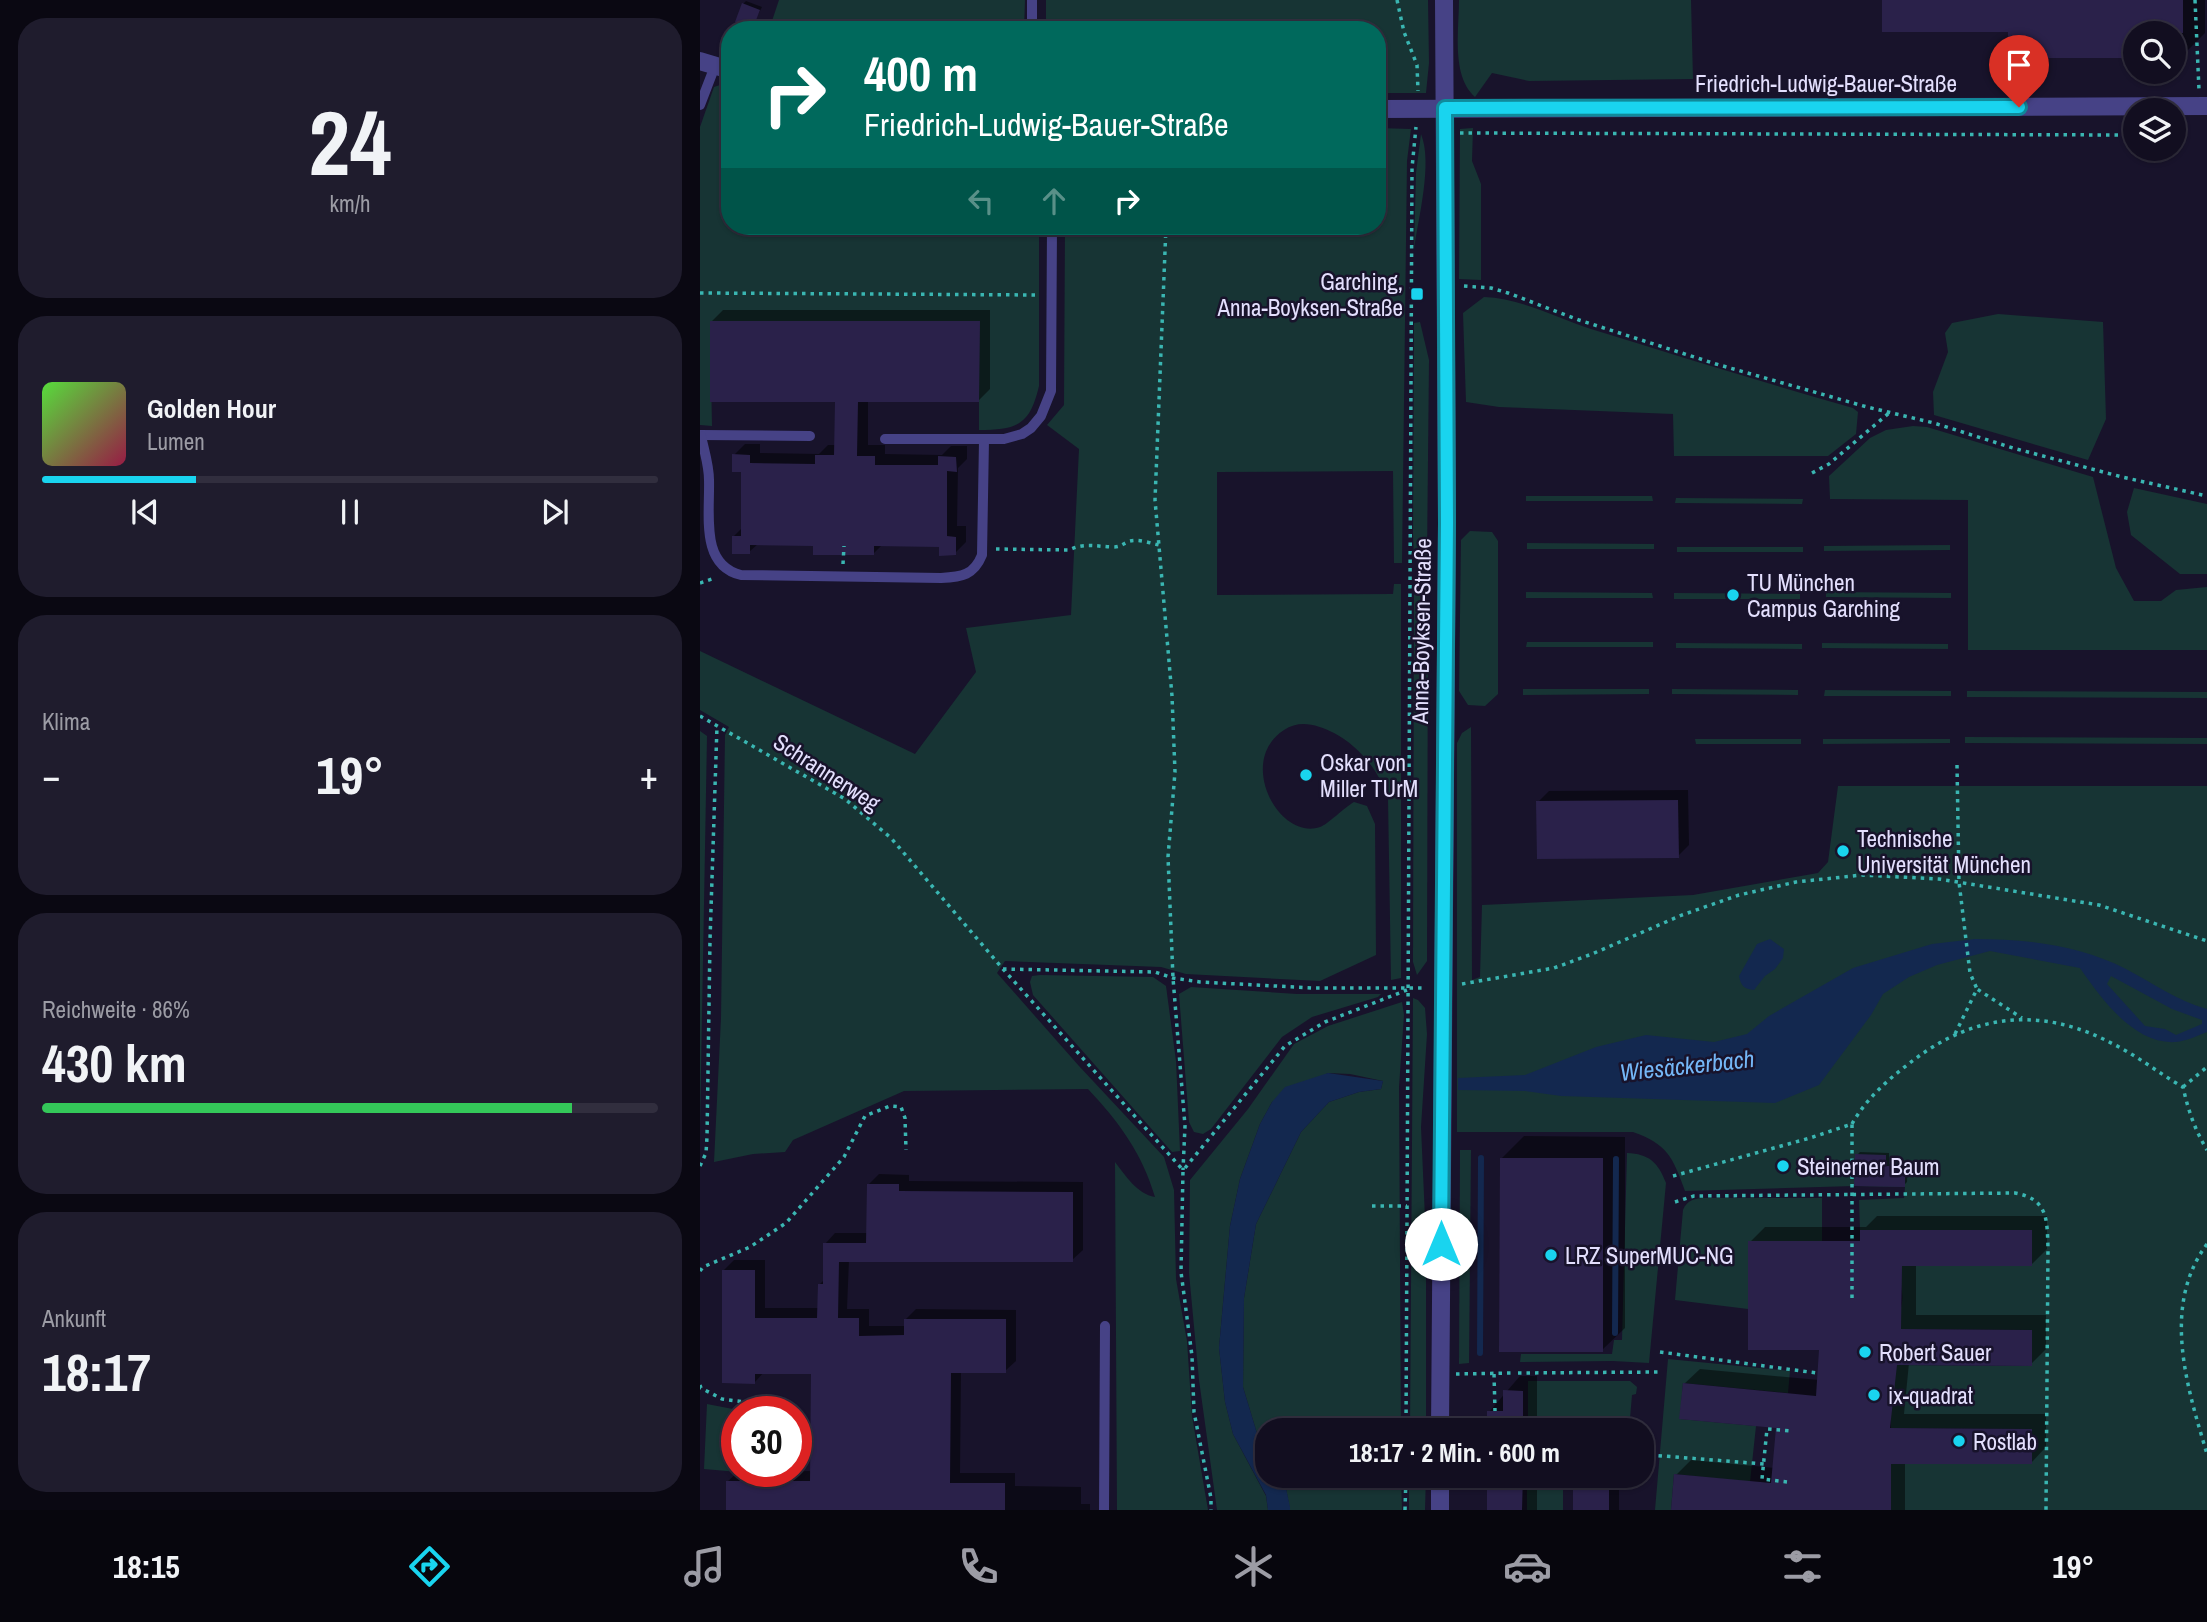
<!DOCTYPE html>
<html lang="de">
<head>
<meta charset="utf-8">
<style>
	:root { --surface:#120e20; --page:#1f1c2d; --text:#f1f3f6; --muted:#9c9ca5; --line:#312e3e; --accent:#19d4ef }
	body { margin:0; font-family:"Archivo Narrow",sans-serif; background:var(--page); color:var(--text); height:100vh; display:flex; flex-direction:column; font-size:26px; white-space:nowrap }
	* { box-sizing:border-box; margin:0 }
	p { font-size:23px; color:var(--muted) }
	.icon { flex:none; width:38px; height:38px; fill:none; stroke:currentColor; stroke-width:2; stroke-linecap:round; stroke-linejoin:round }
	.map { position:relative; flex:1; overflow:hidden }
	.details { display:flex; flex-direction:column; gap:18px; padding:18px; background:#0a0812; width:700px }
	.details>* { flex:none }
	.banner { position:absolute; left:21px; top:21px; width:665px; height:214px; border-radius:28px; box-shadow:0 2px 5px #0004,0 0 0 2px var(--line); background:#00695c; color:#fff; overflow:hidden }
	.fabs { position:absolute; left:1423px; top:21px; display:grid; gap:14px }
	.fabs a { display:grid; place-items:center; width:63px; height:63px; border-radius:50%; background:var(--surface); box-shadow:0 2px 5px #0004,0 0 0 2px var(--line); font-size:35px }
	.speed { position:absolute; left:21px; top:1396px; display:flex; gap:14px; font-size:35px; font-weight:700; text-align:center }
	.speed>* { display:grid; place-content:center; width:91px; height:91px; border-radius:50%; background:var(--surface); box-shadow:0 2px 5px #0004,0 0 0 2px var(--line); line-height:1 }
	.speed .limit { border:10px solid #d22; background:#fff; color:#111 }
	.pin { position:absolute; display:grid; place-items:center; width:60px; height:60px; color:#fff; margin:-72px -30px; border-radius:50% 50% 50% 0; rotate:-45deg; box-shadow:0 0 7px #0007 }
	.pin .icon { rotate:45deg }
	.me { position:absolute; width:77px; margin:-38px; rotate:0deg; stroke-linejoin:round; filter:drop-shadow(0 0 5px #0008) }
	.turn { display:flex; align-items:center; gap:24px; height:147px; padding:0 28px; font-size:32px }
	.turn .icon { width:91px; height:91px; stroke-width:2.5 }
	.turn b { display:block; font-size:49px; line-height:60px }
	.lanes { display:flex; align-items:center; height:66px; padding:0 28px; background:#0003; justify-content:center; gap:35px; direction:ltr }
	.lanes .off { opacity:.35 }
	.big { font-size:52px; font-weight:700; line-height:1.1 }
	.details .tile { flex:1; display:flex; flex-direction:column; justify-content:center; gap:10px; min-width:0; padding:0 24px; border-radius:28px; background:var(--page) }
	.details .dial { align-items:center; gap:0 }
	.dial b { font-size:91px; line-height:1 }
	.song { display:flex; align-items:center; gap:21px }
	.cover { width:84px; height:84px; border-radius:10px; background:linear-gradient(135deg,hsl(110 70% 55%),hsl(340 70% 35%)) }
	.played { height:7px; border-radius:4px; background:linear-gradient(90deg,var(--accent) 25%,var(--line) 25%) }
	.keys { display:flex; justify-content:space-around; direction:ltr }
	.heat { display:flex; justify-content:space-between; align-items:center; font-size:38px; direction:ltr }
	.charge { height:10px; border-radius:5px; background:linear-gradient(90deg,#34c759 86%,var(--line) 0) }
	.trip { position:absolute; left:555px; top:1418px; width:399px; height:70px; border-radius:28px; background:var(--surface); box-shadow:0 2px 5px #0004,0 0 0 2px var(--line); font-weight:700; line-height:70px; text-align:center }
	.tab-bar { display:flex; height:112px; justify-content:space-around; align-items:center; background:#07060d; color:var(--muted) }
	.tab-bar .icon { width:49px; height:49px }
	.tab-bar .active { color:var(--accent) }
	.tab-bar b { font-size:32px; color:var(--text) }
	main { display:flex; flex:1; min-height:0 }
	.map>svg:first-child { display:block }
	.green { fill:#173434 }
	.water { fill:#13284f; fill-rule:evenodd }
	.shadow { fill:#0007 }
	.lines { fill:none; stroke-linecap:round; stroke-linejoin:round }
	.stream { stroke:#13284f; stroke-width:6 }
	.building { fill:#2a214a }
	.path { stroke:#3ab6b2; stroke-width:3.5; stroke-dasharray:3.5 5; stroke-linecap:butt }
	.lane { stroke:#464286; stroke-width:10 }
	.street { stroke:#464286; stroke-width:18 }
	.route-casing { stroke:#108a9b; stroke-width:18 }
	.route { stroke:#19d4ef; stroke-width:12 }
	.poi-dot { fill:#19d4ef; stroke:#18132b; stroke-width:2.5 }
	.labels { text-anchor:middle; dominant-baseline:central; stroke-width:5; stroke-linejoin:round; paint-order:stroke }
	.street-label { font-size:23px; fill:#e3dffd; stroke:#18132b }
	.poi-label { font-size:23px; fill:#e3dffd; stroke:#18132b; text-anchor:start }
	.water-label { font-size:24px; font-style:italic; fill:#74b6f6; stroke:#18132b }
</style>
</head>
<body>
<main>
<section class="details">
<div class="tile dial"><b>24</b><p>km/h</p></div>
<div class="tile">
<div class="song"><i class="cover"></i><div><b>Golden Hour</b><p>Lumen</p></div></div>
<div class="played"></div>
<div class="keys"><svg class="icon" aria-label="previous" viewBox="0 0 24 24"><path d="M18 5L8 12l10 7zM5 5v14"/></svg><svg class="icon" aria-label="pause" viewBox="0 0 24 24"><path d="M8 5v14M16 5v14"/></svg><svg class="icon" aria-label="next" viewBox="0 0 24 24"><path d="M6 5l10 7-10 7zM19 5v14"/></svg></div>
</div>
<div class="tile"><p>Klima</p>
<div class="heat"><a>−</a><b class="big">19°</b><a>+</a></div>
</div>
<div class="tile"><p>Reichweite · 86%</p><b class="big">430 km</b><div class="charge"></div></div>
<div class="tile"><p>Ankunft</p><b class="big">18:17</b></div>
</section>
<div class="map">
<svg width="1507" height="1510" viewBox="0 0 1507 1510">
	<rect width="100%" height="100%" fill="#18132b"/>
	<!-- green -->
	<g class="green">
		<path d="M79 0H325L324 30H69Z"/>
		<path d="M346 0H728L729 63 726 93H677V30H346Z"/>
		<path d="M759 0H991L993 79 829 81 792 73 775 97C751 76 759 30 759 0Z"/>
		<path d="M23 84 30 85V226H339V386C330 425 317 430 279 430V321H10L12 426 0 425V127L14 87Z"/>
		<path d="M677 128 711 129 707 161 702 563H694L693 471 517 472V595L693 594 694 584H701V978L691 980 688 798C679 771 660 747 634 733 618 725 600 719 584 730 536 761 579 841 620 827 627 825 645 807 654 802L667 806 675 824 676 955 620 981 486 974 461 967 305 961 297 973 379 1066 464 1157 474 1190 476 1279 487 1341 492 1416 508 1510H417L415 1162C426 1176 437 1194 455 1197 442 1153 419 1122 388 1089L204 1091 93 1140 85 1152 53 1154 14 1162 21 1018 25 735 29 727 0 710V651L215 754 276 672 266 628 371 615 379 449 347 425 364 405 365 226H677Z"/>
		<path d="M773 128 772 161 781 184V280L759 279 760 129Z"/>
		<path d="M721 134C733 164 718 218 714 250L716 173Z"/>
		<path d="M784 297C820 298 857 318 891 329 978 356 1065 383 1153 408L1158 412 1156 434 1128 456H974L973 414 799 407 766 402 763 313Z"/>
		<path d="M1298 314 1403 322 1406 419 1388 460 1234 415 1233 392 1248 352 1245 333 1252 323Z"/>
		<path d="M720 322 729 360 727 557 720 563 714 560 713 535 714 323Z"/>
		<path d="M1213 426 1227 427 1393 477 1416 568 1434 601H1461L1476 590 1507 587V650H1268V500L1130 499 1129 476 1170 438 1186 430Z"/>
		<path d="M1434 488 1507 504V574H1480L1431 535 1427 512Z"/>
		<path d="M826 496H952L953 501H826Z"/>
		<path d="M976 498 1103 499 1102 504 975 503Z"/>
		<path d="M770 531 792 532 798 541V694L785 706 768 705 759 691 761 540Z"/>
		<path d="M827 543 954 544V549H827Z"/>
		<path d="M1250 545V550L1124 551V546Z"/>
		<rect x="977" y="547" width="126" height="5"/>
		<path d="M718 591H723L726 596 728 607 727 961 717 975 713 962 714 593Z"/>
		<path d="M826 592 952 593 953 598H826Z"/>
		<path d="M1126 592 1251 593V598L1126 597Z"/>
		<path d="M974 593 1100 594V599H974Z"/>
		<path d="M827 642H953V647H826Z"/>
		<path d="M976 643 1102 644V649L976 648Z"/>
		<path d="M1122 643 1248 644V649L1122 648Z"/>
		<path d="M823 689H949V694L823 695Z"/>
		<path d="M972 689 1098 690V695L972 694Z"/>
		<path d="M1125 690 1251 691V696H1124Z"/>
		<path d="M1267 691 1507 692V698L1267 697Z"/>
		<path d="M771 727 772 980 780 977 782 905 993 895 1118 873 1128 862 1138 786H1507V1510H1191V1464H1332L1331 1429 1191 1428V1365L1331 1366 1332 1330 1191 1329C1206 1306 1206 1289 1192 1266H1332V1231L1160 1230 1159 1200 1204 1198 1205 1187 1154 1186 985 1191C973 1157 967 1144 933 1132H757V743L762 733Z"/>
		<path d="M0 731 7 736 0 1128Z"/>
		<path d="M1265 737 1507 738V744L1265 743Z"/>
		<path d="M995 739H1101V744H996Z"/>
		<path d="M1123 739H1250V743L1123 744Z"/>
		<path d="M340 975 453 977 466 986 476 1061 480 1151 472 1152 333 995 330 982 332 976Z"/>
		<path d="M491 987 597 994H681L678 997 612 1017 582 1037 511 1129 503 1134 494 1132 489 1122 479 994Z"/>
		<path d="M713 998 718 1000 725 1008 727 1034 721 1127 726 1241V1430H710Z"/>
		<path d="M702 1002 704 1015 699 1087 701 1430H567V1455L559 1440 543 1387 544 1298 556 1224 601 1132 629 1102 659 1092 681 1089 683 1081 650 1074 628 1073 572 1102 560 1124 540 1179 530 1226 519 1348 525 1402 533 1434 566 1496 568 1510H517L499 1380 489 1273 490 1180 548 1109 594 1044 628 1026Z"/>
		<path d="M760 1150H771L769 1363 759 1364Z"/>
		<path d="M927 1153C949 1154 958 1162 966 1183L949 1363 913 1361 820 1362 821 1354H912L914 1340H922Z"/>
		<path d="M1006 1198H1122V1242H1048V1309L975 1300 983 1210C987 1200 995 1198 1006 1198Z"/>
		<path d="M968 1359 1090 1371 1088 1393 983 1383 980 1419 1056 1426 1050 1482 974 1474 971 1510H955Z"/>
		<path d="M828 1381H930L937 1387 936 1394 932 1395 929 1430H828Z"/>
		<path d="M7 1404 38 1410V1472L4 1469Z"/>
		<path d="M579 1475H701L702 1510H590L586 1488Z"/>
		<path d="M709 1475H726L725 1510H709Z"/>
		<rect x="827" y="1475" width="36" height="35"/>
	</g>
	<!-- water -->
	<g class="water">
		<path d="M1070 939 1084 949 1083 958 1075 969 1065 976 1054 990C1044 989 1041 986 1039 976L1057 944Z"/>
		<path d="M1275 939C1327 939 1379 945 1426 969 1453 983 1477 1001 1507 1009V1032C1497 1036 1486 1041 1476 1042 1434 1045 1401 998 1380 968L1290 951 1237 965 1209 977 1183 994 1171 1015 1119 1085 1075 1103 861 1096 825 1091 758 1090V1078L825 1075 896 1047 946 1035 1014 1042 1047 1034 1069 1016 1153 968 1232 944ZM1411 976 1472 1009 1502 1020V1024L1476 1035 1465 1029 1445 1026 1407 984Z"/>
		<path d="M628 1073 683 1081 681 1089 659 1092 629 1102 601 1132 556 1224 544 1298 543 1387 559 1440 567 1455V1475H579L586 1488 590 1507V1510H568L566 1495 533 1434 525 1402 519 1348 530 1226 540 1179 560 1124 572 1102 585 1087Z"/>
	</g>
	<!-- shadow -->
	<g class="shadow">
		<path d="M1183 0H1505V33L1482 56H1474V33H1435V56L1310 30Z"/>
		<path d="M46 1 62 7 52 26 43 4Z"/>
		<path d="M23 310H290V389L279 400H168V445H185V454L242 455 251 446H267V459L258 468 257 526H266V542L255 553 241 545H182L173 554 115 544H58L49 552 34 536 42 528 43 470 34 455 45 444H60V453L119 454 128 445H136V400L12 321Z"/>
		<path d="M988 790 989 845 978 856 838 802 849 791Z"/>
		<path d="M824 1136 925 1137V1328L902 1350 801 1159Z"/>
		<path d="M1160 1152 1189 1153V1164H1208L1207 1182 1204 1185 1157 1155Z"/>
		<path d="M179 1174 209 1175V1181L383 1182V1250L372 1260H149L147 1309H169V1326H206L205 1320 216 1309 316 1310V1361L305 1371H261L260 1473H315V1486L381 1487V1504H390V1510H28V1481L38 1472 112 1471V1373L64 1372 55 1382 23 1271 34 1260H65V1308H119L120 1284 124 1280 125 1244 135 1233H168L169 1184Z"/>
		<path d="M1177 1216H1347V1249L1332 1264H1216V1315H1346V1349L1331 1364 1209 1363 1204 1414H1346V1447L1331 1463 1205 1462V1510H990L976 1475 991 1460 1075 1468 1078 1426 984 1384 1000 1369 1119 1380 1121 1348 1050 1242 1065 1227H1166Z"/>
		<path d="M820 1376H837V1430H789V1412Z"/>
		<rect x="789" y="1475" width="48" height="35"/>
		<rect x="875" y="1475" width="44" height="35"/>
	</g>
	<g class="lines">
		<!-- stream -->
		<g class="stream">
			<path d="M915 1333 916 1159"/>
			<path d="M780 1353 781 1158"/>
		</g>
	</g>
	<!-- building -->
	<g class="building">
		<path d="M1182 0H1483V33H1435V58H1308V32H1182Z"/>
		<path d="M42 3 60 10 53 28 35 22Z"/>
		<path d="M10 321H280L279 402H158L157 456H175V465H238V456L256 457 257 472 247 471V536L256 537V555L239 556V547L174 546V555H113V546L50 545V554H32V536H41V472H32V454L50 455V463L115 464V455H134L135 402H10Z"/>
		<path d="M978 800 979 858 837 859 836 801Z"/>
		<path d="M1155 1154 1186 1155V1166H1205V1187L1154 1186Z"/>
		<path d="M800 1158H903V1352H799Z"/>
		<path d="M167 1184H199V1191L373 1192V1262H139L138 1318H159V1336L204 1335V1319H306V1373H251L250 1483H305V1510H26V1481H110L111 1374H55V1384L22 1383V1270H55V1318H117L118 1284H123V1243H166Z"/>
		<path d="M1160 1230H1332V1266H1202L1201 1329 1332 1330V1366L1197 1365 1190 1428 1332 1429V1464H1191V1510H971L974 1474 1071 1483 1076 1428 979 1419 983 1383 1116 1396 1119 1350H1048V1241H1160Z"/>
		<path d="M803 1390 823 1391V1430H787V1411H803Z"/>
		<path d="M787 1475H823L822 1510H787Z"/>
		<path d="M873 1475H897L896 1481H909V1510H873Z"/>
	</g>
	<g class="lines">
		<!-- path -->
		<g class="path">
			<path d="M697 0 704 32 717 65 718 91"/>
			<path d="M1495 0 1499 90"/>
			<path d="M760 133 1430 135V123"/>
			<path d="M466 226 455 500 472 696 475 772 468 857 473 978 485 1126 483 1170"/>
			<path d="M764 286 791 288 808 293 879 320 1016 364 1167 407 1234 423 1313 448 1422 477 1507 496"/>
			<path d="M0 293 339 295"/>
			<path d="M1112 473 1129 464 1189 413"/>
			<path d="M296 549 369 550C385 542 398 547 414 547 421 547 424 543 430 541 439 539 450 543 459 545"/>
			<path d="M143 564 144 546"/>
			<path d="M0 583 15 578"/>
			<path d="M0 716 145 799 191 838 303 969 483 1170 481 1272 492 1356 494 1412 511 1498V1510"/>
			<path d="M1257 765 1259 882 1270 973 1277 989"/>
			<path d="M303 969 455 972 473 978 500 982 613 988H726"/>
			<path d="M762 984 854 968 892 954 982 915 1039 895 1096 882 1162 875 1239 879 1399 905 1507 941"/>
			<path d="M1255 1034 1277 989 1322 1018"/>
			<path d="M1483 1087 1507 1067"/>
			<path d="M1152 1124C1167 1097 1191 1077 1215 1059 1278 1012 1345 1007 1415 1045 1439 1057 1460 1074 1483 1087 1488 1110 1495 1130 1507 1150"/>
			<path d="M0 1166 6 1153 7 1137 10 940 17 726"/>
			<path d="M485 1168 585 1046 625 1022 707 990"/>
			<path d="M973 1176 1110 1138 1152 1124V1299"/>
			<path d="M975 1202 994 1196 1315 1193C1348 1199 1347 1219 1348 1248L1346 1510"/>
			<path d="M672 1206H707"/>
			<path d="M1507 1244C1461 1306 1487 1387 1507 1454"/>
			<path d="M0 1271 3 1267 50 1247 86 1223 144 1157 165 1116 190 1106 201 1107 205 1118 206 1150"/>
			<path d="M960 1352 1117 1373"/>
			<path d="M818 1373 958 1372"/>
			<path d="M756 1374 812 1373"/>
			<path d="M794 1374 795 1411"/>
			<path d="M0 1385 1 1388 22 1399 52 1403"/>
			<path d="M706 1430 712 168 716 127"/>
			<path d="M950 1455 1064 1464"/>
			<path d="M1087 1482 1062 1479 1067 1429 1092 1431"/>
			<path d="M705 1510 706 1475"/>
		</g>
		<!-- lane -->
		<g class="lane">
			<path d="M332 30V0"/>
			<path d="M0 105 15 66"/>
			<path d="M0 435 110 436"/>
			<path d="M1 436C4 450 9 465 9 480 10 515 0 565 41 575L241 578C262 577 274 575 282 555L284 440"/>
			<path d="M185 439H304L322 434 331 428 341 416 351 391 352 226"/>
			<path d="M404 1510 405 1326"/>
		</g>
		<!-- street -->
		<g class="street">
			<path d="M0 61 30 70"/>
			<path d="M677 109 1507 106"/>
			<path d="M740 1430 747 523 744 0"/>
			<path d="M740 1510V1475"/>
		</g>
	</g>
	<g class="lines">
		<!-- route casing -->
		<g class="route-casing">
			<path id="route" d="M741 1244 747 523 745 108 1319 107"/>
		</g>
		<!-- route -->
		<use href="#route" class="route"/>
	</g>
	<!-- markers -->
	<g class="poi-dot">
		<rect x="710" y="287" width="14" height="14" rx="3.5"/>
		<circle cx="1033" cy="595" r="7"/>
		<circle cx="606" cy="775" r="7"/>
		<circle cx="1143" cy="851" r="7"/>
		<circle cx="1083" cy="1166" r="7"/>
		<circle cx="851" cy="1255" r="7"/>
		<circle cx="1165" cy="1352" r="7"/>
		<circle cx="1174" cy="1395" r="7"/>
		<circle cx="1259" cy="1441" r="7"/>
	</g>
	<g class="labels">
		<!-- street labels -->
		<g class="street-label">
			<text x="1126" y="83">Friedrich-Ludwig-Bauer-Straße</text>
			<text transform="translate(721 631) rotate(-89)">Anna-Boyksen-Straße</text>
			<text transform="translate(127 772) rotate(33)">Schrannerweg</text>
		</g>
		<!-- poi labels -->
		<g class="poi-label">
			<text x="703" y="281" text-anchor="end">Garching,<tspan x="703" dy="26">Anna-Boyksen-Straße</tspan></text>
			<text x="1047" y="582">TU München<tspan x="1047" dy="26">Campus Garching</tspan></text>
			<text x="620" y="762">Oskar von<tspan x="620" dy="26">Miller TUrM</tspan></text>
			<text x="1157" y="838">Technische<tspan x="1157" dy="26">Universität München</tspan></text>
			<text x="1097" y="1166">Steinerner Baum</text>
			<text x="865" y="1255">LRZ SuperMUC-NG</text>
			<text x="1179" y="1352">Robert Sauer</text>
			<text x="1188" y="1395">ix-quadrat</text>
			<text x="1273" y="1441">Rostlab</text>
		</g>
		<!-- water labels -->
		<g class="water-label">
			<text transform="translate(987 1065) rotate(-6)">Wiesäckerbach</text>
		</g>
	</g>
</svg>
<div class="fabs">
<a><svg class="icon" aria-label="search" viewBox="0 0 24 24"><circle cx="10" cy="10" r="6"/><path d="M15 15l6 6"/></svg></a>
<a><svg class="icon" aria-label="layers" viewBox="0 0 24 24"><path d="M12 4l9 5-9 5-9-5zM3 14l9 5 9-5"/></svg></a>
</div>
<div class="speed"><div class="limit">30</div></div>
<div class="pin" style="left:1319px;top:107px;background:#d93025"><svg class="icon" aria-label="arrive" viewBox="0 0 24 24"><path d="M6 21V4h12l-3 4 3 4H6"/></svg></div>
<svg class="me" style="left:741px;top:1244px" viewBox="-20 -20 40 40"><circle r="19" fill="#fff"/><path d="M0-13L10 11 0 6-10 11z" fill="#19d4ef"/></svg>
<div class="trip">18:17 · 2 Min. · 600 m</div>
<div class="banner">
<div class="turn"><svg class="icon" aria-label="right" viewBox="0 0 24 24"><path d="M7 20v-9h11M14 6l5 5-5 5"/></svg><div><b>400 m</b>Friedrich-Ludwig-Bauer-Straße</div></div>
<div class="lanes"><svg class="icon off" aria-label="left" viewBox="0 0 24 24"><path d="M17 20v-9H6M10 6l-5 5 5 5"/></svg><svg class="icon off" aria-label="ahead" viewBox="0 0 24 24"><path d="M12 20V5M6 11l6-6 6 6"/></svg><svg class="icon" aria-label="right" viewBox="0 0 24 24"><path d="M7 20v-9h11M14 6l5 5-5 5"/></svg></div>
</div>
</div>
</main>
<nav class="tab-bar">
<b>18:15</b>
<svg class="icon active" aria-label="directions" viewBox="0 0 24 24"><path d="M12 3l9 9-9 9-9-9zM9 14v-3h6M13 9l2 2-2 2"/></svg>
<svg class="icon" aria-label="music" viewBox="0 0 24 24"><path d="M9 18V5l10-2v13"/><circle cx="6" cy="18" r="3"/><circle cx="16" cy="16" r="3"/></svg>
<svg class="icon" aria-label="phone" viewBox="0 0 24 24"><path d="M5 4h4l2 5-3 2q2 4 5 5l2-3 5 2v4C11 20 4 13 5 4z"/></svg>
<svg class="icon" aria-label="climate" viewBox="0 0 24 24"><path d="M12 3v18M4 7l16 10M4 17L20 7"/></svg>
<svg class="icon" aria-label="car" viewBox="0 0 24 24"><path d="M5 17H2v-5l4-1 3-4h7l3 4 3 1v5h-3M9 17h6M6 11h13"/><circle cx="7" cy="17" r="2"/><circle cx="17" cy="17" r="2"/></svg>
<svg class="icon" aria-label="filters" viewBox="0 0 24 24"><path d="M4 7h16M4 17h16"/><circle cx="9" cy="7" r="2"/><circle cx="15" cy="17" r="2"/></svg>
<b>19°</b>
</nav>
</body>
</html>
